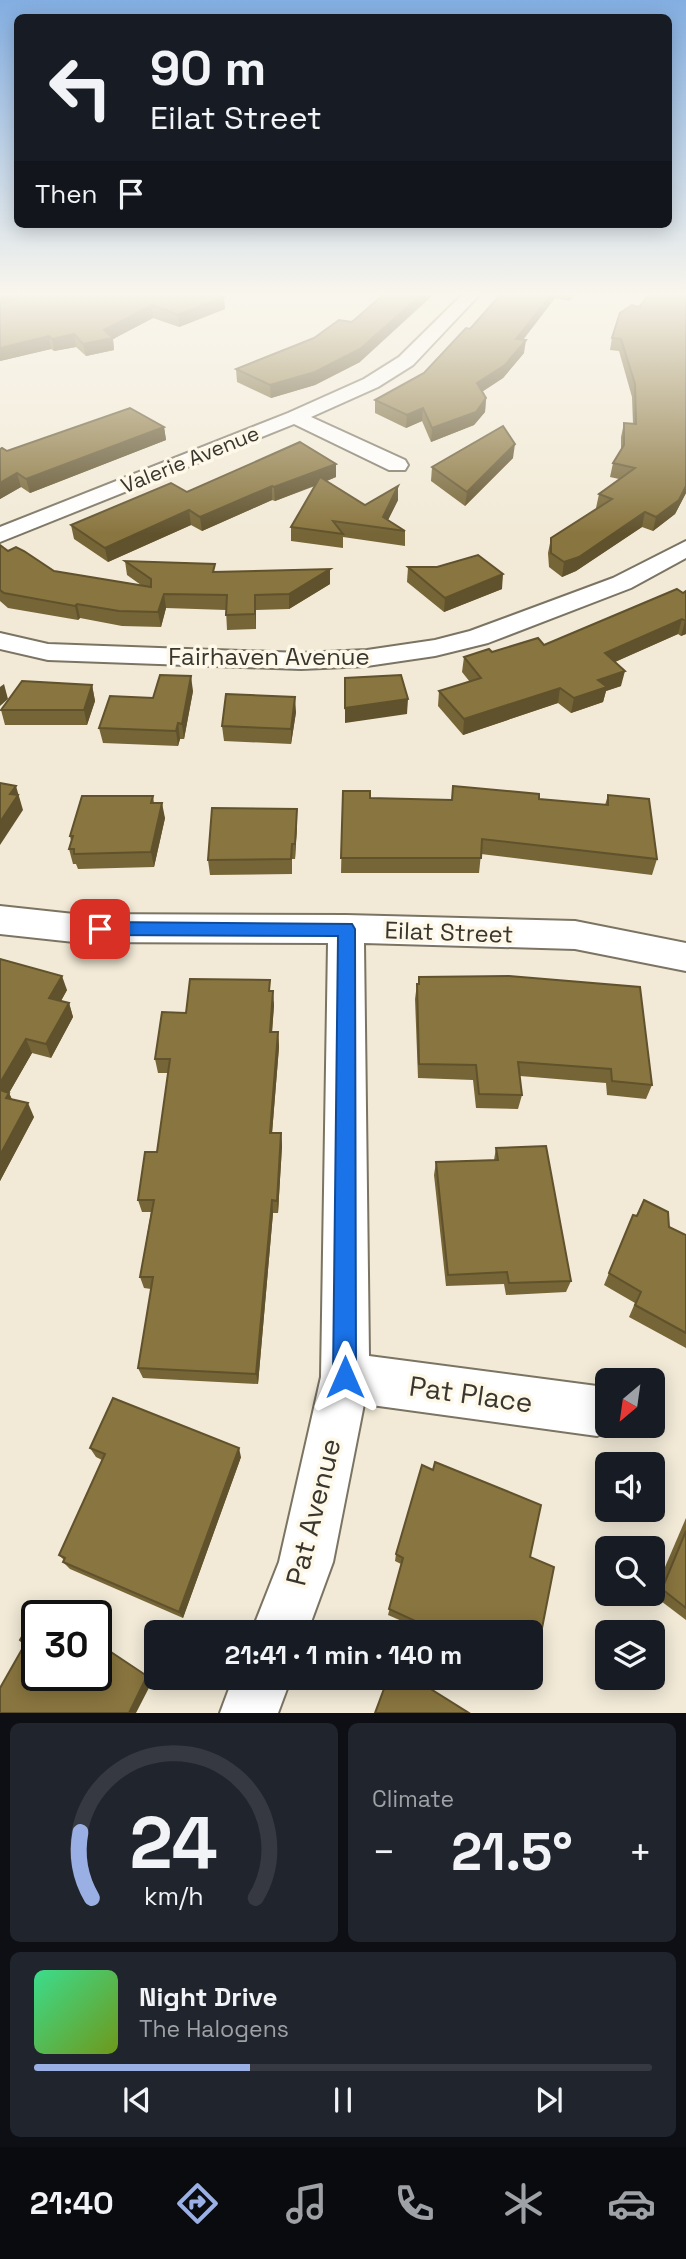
<!DOCTYPE html>
<html lang="en">
<head>
<meta charset="utf-8">
<style>
	:root { --surface:#171b24; --page:#20242c; --text:#f1f3f6; --muted:#9ea1a6; --line:#363941; --accent:#9ab0e4 }
	body { margin:0; font-family:"Space Grotesk",sans-serif; background:var(--page); color:var(--text); height:100vh; display:flex; flex-direction:column; font-size:26px; white-space:nowrap }
	* { box-sizing:border-box; margin:0 }
	p { font-size:23px; color:var(--muted) }
	.icon { flex:none; width:38px; height:38px; fill:none; stroke:currentColor; stroke-width:2; stroke-linecap:round; stroke-linejoin:round }
	.map { position:relative; height:1713px; overflow:hidden }
	.drawer { display:flex; flex-direction:column; gap:10px; padding:10px; background:#0d0f14; flex:1 }
	.drawer>* { flex:none }
	.top-card { position:absolute; left:14px; top:14px; width:658px; height:214px; border-radius:10px; box-shadow:0 4px 18px #0003; background:#171b24; color:var(--text); overflow:hidden }
	.needle { width:46px; rotate:209deg }
	.tools { position:absolute; left:595px; top:1368px; display:grid; gap:14px }
	.tools a { display:grid; place-items:center; width:70px; height:70px; border-radius:10px; background:var(--surface); box-shadow:0 4px 18px #0003; font-size:35px }
	.speed { position:absolute; left:21px; top:1600px; display:flex; gap:14px; font-size:35px; font-weight:700; text-align:center }
	.speed>* { display:grid; place-content:center; width:91px; height:91px; border-radius:50%; background:var(--surface); box-shadow:0 4px 18px #0003; line-height:1 }
	.speed .limit { border:4px solid #111; border-radius:10px; background:#fff; color:#111 }
	.pin { position:absolute; display:grid; place-items:center; width:60px; height:60px; color:#fff; margin:-30px; border-radius:14px; box-shadow:0 4px 10px #0006 }
	.me { position:absolute; width:77px; margin:-38px; rotate:0deg; stroke-linejoin:round; filter:drop-shadow(0 0 5px #0008) }
	.turn { display:flex; align-items:center; gap:24px; height:147px; padding:0 21px; font-size:32px }
	.turn .icon { width:91px; height:91px; stroke-width:2.5 }
	.turn b { display:block; font-size:49px; line-height:60px }
	.then { display:flex; align-items:center; height:66px; padding:0 21px; background:#0003; gap:14px; font-size:26px }
	.big { font-size:52px; font-weight:800; line-height:1.1 }
	.drawer .tile { flex:1; display:flex; flex-direction:column; justify-content:center; gap:10px; min-width:0; padding:0 24px; border-radius:10px; background:var(--page) }
	.drawer .dial { align-items:center; gap:0 }
	.dial svg { height:182px; overflow:visible; fill:none; stroke:var(--line); stroke-width:7; stroke-linecap:round; text-anchor:middle }
	.dial text { fill:var(--text); stroke:none }
	.song { display:flex; align-items:center; gap:21px }
	.cover { width:84px; height:84px; border-radius:10px; background:linear-gradient(135deg,hsl(150 70% 55%),hsl(80 70% 35%)) }
	.played { height:7px; border-radius:4px; background:linear-gradient(90deg,var(--accent) 35%,var(--line) 35%) }
	.keys { display:flex; justify-content:space-around; direction:ltr }
	.heat { display:flex; justify-content:space-between; align-items:center; font-size:38px; direction:ltr }
	.drawer .tiles { flex:1; display:grid; gap:10px; grid-template-columns:1fr 1fr }
	.tile:last-child { grid-column:span 2 }
	.trip { position:absolute; left:144px; top:1620px; width:399px; height:70px; border-radius:10px; background:var(--surface); box-shadow:0 4px 18px #0003; font-weight:800; line-height:70px; text-align:center }
	.menu { display:flex; height:112px; justify-content:space-around; align-items:center; background:#090b0e; color:var(--muted) }
	.menu .icon { width:49px; height:49px }
	.menu .current { color:var(--accent) }
	.menu b { font-size:32px; color:var(--text) }
	.map>svg:first-child { display:block }
	.lines { fill:none; stroke-linecap:round; stroke-linejoin:round }
	.street-casing { stroke:#7b7463; stroke-width:4 }
	.street { fill:#fff; fill-rule:evenodd }
	.wall { fill:#766536 }
	.shaded-wall { fill:#60522c }
	.building { fill:#89753f; stroke:#60522c; stroke-width:2 }
	.route { fill:#1a73e8; stroke:#114b97; stroke-width:2 }
	.labels { text-anchor:middle; dominant-baseline:central; stroke-width:7; stroke-linejoin:round; paint-order:stroke }
	.far-street-label { font-size:21px; fill:#39362f; stroke:#fef8e8 }
	.street-label { font-size:24px; fill:#39362f; stroke:#fef8e8 }
	.near-street-label { font-size:28px; fill:#39362f; stroke:#fef8e8 }
</style>
</head>
<body>
<div class="map">
<svg width="686" height="1713" viewBox="0 0 686 1713">
	<rect width="100%" height="100%" fill="#f2ead7"/>
	<g class="lines">
		<!-- street casing -->
		<g class="street-casing">
			<g id="street">
				<path d="M462 295H479L413 365 378 387 311 417 405 460 408 465 405 470H389L294 424 0 542V527L288 413 364 379 399 357Z"/>
				<path d="M686 541V558L631 588 488 643 435 656 367 666 301 669 48 660 0 649V633L48 644 301 653 367 650 435 640 470 631 613 578Z"/>
				<path d="M0 906 74 914 346 915 575 921 686 943V971L575 949 364 943 369 1356 597 1386 607 1390V1426H616L615 1429 597 1436 364 1404 333 1562 307 1633H251L279 1562 321 1377 328 943 74 942 0 934Z"/>
				<path d="M233 1678H291L278 1713H220Z"/>
			</g>
		</g>
		<!-- street -->
		<use href="#street" class="street"/>
	</g>
	<!-- wall -->
	<g class="wall">
		<path d="M23 295 225 309 179 327 153 318 113 339 114 350 86 356 76 347 54 351 51 349 0 361V304Z"/>
		<path d="M500 295H575L570 301 555 298 523 340 524 353 503 378 482 392 486 398 485 412 474 425 431 442 422 421 406 428 375 413V400L424 373 470 329Z"/>
		<path d="M686 295V493L675 514 653 531 642 527 576 571 562 577 549 567 548 553 551 538 597 508H596L599 494 619 479 610 477 613 463 621 450V437L624 423 633 424 632 397 619 351 610 350 612 338 639 307Z"/>
		<path d="M360 362 315 385 271 398 237 382 236 369Z"/>
		<path d="M164 427 166 440 30 493 21 487 0 499V449L7 451Z"/>
		<path d="M513 458 465 506 431 481 432 467Z"/>
		<path d="M336 477 327 481 365 505 398 486V500L388 520 405 531V546L343 537V548L291 541V527L315 486 275 501 272 500 202 531 191 525 108 562 74 539 71 525 187 492Z"/>
		<path d="M0 545 8 551 54 571 141 585 127 575 125 561 216 572 330 569V584L289 609 256 610V629L227 630 226 610 166 608 161 627 122 626 80 618 78 620 8 608 0 601Z"/>
		<path d="M408 567 502 589 444 612 407 582Z"/>
		<path d="M686 591V634L681 636 678 634 615 662 621 686 606 691 603 702 571 713 558 703 463 735 438 706 439 691 470 682 462 672 464 657 544 645 683 593Z"/>
		<path d="M92 685 95 701 87 725H5L1 710Z"/>
		<path d="M193 691 184 739H180L178 746 103 743 99 728 153 698Z"/>
		<path d="M296 712 291 744 224 741 222 726Z"/>
		<path d="M343 791 370 798 451 800 539 799 605 805 608 795 657 859 652 875 481 854 479 873H341Z"/>
		<path d="M153 796 154 803 165 818 154 867 78 869 76 864H73L69 849 71 841 70 836Z"/>
		<path d="M297 809V824L295 859H292V874L210 875 208 860Z"/>
		<path d="M0 959 67 990 61 1001 69 1003 73 1017 51 1058 32 1053 9 1093 12 1099 34 1117 0 1181Z"/>
		<path d="M419 977 652 1085 646 1099 607 1095 606 1083 520 1076 522 1095 518 1109 476 1108 473 1080 418 1078 415 999 417 984H418Z"/>
		<path d="M271 991 274 1005 272 1032H278L279 1047 272 1133H281L282 1146 278 1213H273L258 1384 143 1378 138 1368 151 1289 144 1288 140 1277 151 1212H142L138 1200 157 1152 168 1073H158L155 1059 186 1013Z"/>
		<path d="M496 1148 571 1281 566 1292 506 1295 504 1284 446 1286 434 1175 436 1162 494 1160Z"/>
		<path d="M644 1200 669 1227 686 1235V1348L629 1317 635 1303 604 1285 633 1215 636 1216Z"/>
		<path d="M90 1448 241 1457 183 1618 70 1569 63 1562 64 1560 59 1555 102 1460 96 1457Z"/>
		<path d="M686 1518V1620L653 1595Z"/>
		<path d="M396 1554 530 1557 534 1669 530 1672V1633H419L420 1629 388 1615 401 1564 395 1561Z"/>
	</g>
	<!-- shaded-wall -->
	<g class="shaded-wall">
		<path d="M0 295H19L0 303Z"/>
		<path d="M421 295H433L360 362 315 385 271 398 270 385Z"/>
		<path d="M551 295H556L555 298 514 351 516 339Z"/>
		<path d="M224 297 225 309 179 327 178 315Z"/>
		<path d="M152 305 153 318 113 339 114 350 86 356 83 344 104 330Z"/>
		<path d="M74 334 76 347 54 351 52 339Z"/>
		<path d="M49 336 51 349 0 361V348Z"/>
		<path d="M526 340 524 353 503 378 475 396 477 383Z"/>
		<path d="M486 398 485 412 474 425 431 442 432 428Z"/>
		<path d="M423 408 422 421 406 428 407 415Z"/>
		<path d="M164 427 166 440 30 493 26 479Z"/>
		<path d="M515 444 513 458 465 506 467 492Z"/>
		<path d="M336 464V477L275 501 274 487Z"/>
		<path d="M17 473 21 487 0 499V483Z"/>
		<path d="M272 486V500L202 531 200 517Z"/>
		<path d="M398 486V500L384 528 383 517Z"/>
		<path d="M686 486V493L675 514 653 531 656 517Z"/>
		<path d="M189 510 191 525 108 562 105 548Z"/>
		<path d="M645 512 642 527 576 571 562 577 564 562Z"/>
		<path d="M330 569V584L289 609V594Z"/>
		<path d="M503 574 502 589 444 612 445 598Z"/>
		<path d="M164 594 166 608 161 627 158 612Z"/>
		<path d="M255 595 256 610V629L255 614Z"/>
		<path d="M77 604 80 618 78 620 75 606Z"/>
		<path d="M682 619 678 634 601 668 605 653Z"/>
		<path d="M685 621H686V634L681 636Z"/>
		<path d="M625 671 621 686 606 691 603 702 571 713 574 698 598 680Z"/>
		<path d="M191 676 193 691 184 739 182 724Z"/>
		<path d="M4 684 8 699 0 706V687Z"/>
		<path d="M92 685 95 701 87 725 84 710Z"/>
		<path d="M560 688 558 703 463 735 464 719Z"/>
		<path d="M295 697 296 712 291 744V729Z"/>
		<path d="M408 699 407 714 345 723V708Z"/>
		<path d="M178 723 180 739 178 746 176 731Z"/>
		<path d="M16 786 23 810 0 845V822L10 794Z"/>
		<path d="M162 803 165 818 154 867 151 852Z"/>
		<path d="M297 809V824L295 859V844Z"/>
		<path d="M62 976 67 990 54 1013 49 998Z"/>
		<path d="M273 991 274 1005 271 1046 270 1032Z"/>
		<path d="M69 1003 73 1017 51 1058 46 1044Z"/>
		<path d="M278 1032 279 1047 271 1146 270 1133Z"/>
		<path d="M26 1039 32 1053 9 1093 15 1107 0 1097V1083Z"/>
		<path d="M28 1103 34 1117 0 1181V1155Z"/>
		<path d="M281 1133 282 1146 278 1213 277 1201Z"/>
		<path d="M272 1200 273 1213 258 1384 256 1374Z"/>
		<path d="M239 1448 241 1457 183 1618 179 1612Z"/>
		<path d="M147 1676 153 1680 136 1713H129Z"/>
	</g>
	<!-- building -->
	<g class="building">
		<path d="M23 295H214L224 297 178 315 152 305 104 330 113 338 83 344 74 334 52 339 49 336 0 348V304Z"/>
		<path d="M383 295H421L360 349 315 372 270 385 236 369 314 338 339 320 352 322Z"/>
		<path d="M500 295H551L516 339 526 340 505 365 477 383 486 398 476 412 432 428 423 408 407 415 375 400 424 373 466 328 470 329Z"/>
		<path d="M649 295H686V486L679 500 656 517 645 512 579 557 564 562 551 553V538L612 499 599 494 635 468 613 463 624 445V423L636 424 635 384 621 339 612 338 620 313 632 305 639 307Z"/>
		<path d="M130 408 164 427 26 479 17 473 0 483V449L2 448 7 451Z"/>
		<path d="M503 426 515 444 467 492 432 467Z"/>
		<path d="M300 442 336 464 274 487 272 486 200 517 189 510 105 548 71 525 171 483 187 492Z"/>
		<path d="M320 477 365 505 398 486 383 517 405 531 333 521 343 534 291 527Z"/>
		<path d="M0 545 8 551 16 547 24 551 54 571 151 587V579L125 561 215 564 213 572 330 569 289 594 255 595V614L226 615 227 595 164 594 158 612 119 611 77 604 75 606 4 593 0 590Z"/>
		<path d="M478 555 503 574 445 598 408 567H437Z"/>
		<path d="M677 589 683 593 686 591V621L682 619 605 653 625 671 598 680 607 687 574 698 560 688 464 719 439 691 481 678 464 657 489 649 492 652 538 638 544 645Z"/>
		<path d="M160 675 191 676 182 724 178 723 176 731 99 728 110 696 153 698Z"/>
		<path d="M401 675 408 699 345 708V678Z"/>
		<path d="M22 681 92 685 84 710H1Z"/>
		<path d="M226 694 295 697 291 729 222 726Z"/>
		<path d="M0 783 16 786 10 794 18 795 0 822Z"/>
		<path d="M453 786 539 794V799L608 805V795L649 799 657 859 482 839 481 858H341L343 791H370V798L452 800Z"/>
		<path d="M82 796H153L151 803H162L151 852 74 854V849H69L73 836H70Z"/>
		<path d="M212 808 297 809 295 844H292L291 859 208 860Z"/>
		<path d="M0 959 62 976 49 998 69 1003 46 1044 26 1039 0 1083Z"/>
		<path d="M509 976 640 987 652 1085 612 1081 611 1069 518 1062 522 1095 479 1094 476 1065 419 1064 417 984H419V977Z"/>
		<path d="M190 979 270 980 269 991H273L270 1032H278L270 1133H281L277 1201 272 1200 256 1374 138 1368 153 1277H140L154 1200H138L145 1152H157L170 1059H155L162 1012 186 1013Z"/>
		<path d="M0 1090 9 1093 6 1098 28 1103 0 1155Z"/>
		<path d="M546 1146 571 1281 509 1283 507 1272 448 1275 436 1162 498 1160 496 1148Z"/>
		<path d="M644 1200 668 1212 669 1227 686 1235V1333L635 1305 641 1292 609 1273 633 1215 637 1216Z"/>
		<path d="M113 1398 239 1448 179 1612 63 1562 65 1558 59 1555 105 1454 90 1448Z"/>
		<path d="M435 1462 541 1505 530 1557 554 1567 534 1669 530 1667V1633H428L421 1629 422 1624 389 1609 403 1558 396 1554 422 1465 433 1470Z"/>
		<path d="M686 1531V1608L662 1589Z"/>
		<path d="M45 1607 57 1615H40Z"/>
		<path d="M34 1616 37 1619V1675H96V1642L147 1676 129 1713H0V1688L25 1644 20 1640Z"/>
		<path d="M388 1678H413L469 1713H375Z"/>
	</g>
	<!-- sky -->
	<linearGradient id="sky" x2="0" y2="1"><stop stop-color="#83aee1"/><stop offset="0.55" stop-color="#f9f6ed"/><stop offset="1" stop-color="#f9f6ed" stop-opacity="0"/></linearGradient>
	<rect width="686" height="534" fill="url(#sky)"/>
	<!-- route -->
	<path class="route" d="M100 922 352 924 355 929 356 1377 353 1385 345 1389 336 1385 333 1377 338 936 100 935 94 933 91 929 94 924Z"/>
	<g class="labels">
		<!-- far-street labels -->
		<g class="far-street-label">
			<text transform="translate(190 459) rotate(-22)">Valerie Avenue</text>
		</g>
		<!-- street labels -->
		<g class="street-label">
			<text x="269" y="656">Fairhaven Avenue</text>
			<text transform="translate(449 932) rotate(2)">Eilat Street</text>
		</g>
		<!-- near-street labels -->
		<g class="near-street-label">
			<text transform="translate(471 1394) rotate(8)">Pat Place</text>
			<text transform="translate(313 1512) rotate(-76)">Pat Avenue</text>
		</g>
	</g>
</svg>
<div class="tools">
<a><svg class="needle" viewBox="-14 -14 28 28"><path d="M0-13l5 13h-10z" fill="#e53935"/><path d="M0 13l5-13h-10z" fill="#9ea1a6"/></svg></a>
<a><svg class="icon" aria-label="sound" viewBox="0 0 24 24"><path d="M4 9h4l5-4v14l-5-4H4zM17 9q2 3 0 6"/></svg></a>
<a><svg class="icon" aria-label="search" viewBox="0 0 24 24"><circle cx="10" cy="10" r="6"/><path d="M15 15l6 6"/></svg></a>
<a><svg class="icon" aria-label="layers" viewBox="0 0 24 24"><path d="M12 4l9 5-9 5-9-5zM3 14l9 5 9-5"/></svg></a>
</div>
<div class="speed"><div class="limit">30</div></div>
<div class="pin" style="left:100px;top:929px;background:#d93025"><svg class="icon" aria-label="arrive" viewBox="0 0 24 24"><path d="M6 21V4h12l-3 4 3 4H6"/></svg></div>
<svg class="me" style="left:345px;top:1377px" viewBox="-20 -20 40 40"><path d="M0-17L14 15 0 8-14 15z" fill="#1a73e8" stroke="#fff" stroke-width="4"/></svg>
<div class="trip">21:41 · 1 min · 140 m</div>
<div class="top-card">
<div class="turn"><svg class="icon" aria-label="left" viewBox="0 0 24 24"><path d="M17 20v-9H6M10 6l-5 5 5 5"/></svg><div><b>90 m</b>Eilat Street</div></div>
<div class="then">Then<svg class="icon" aria-label="arrive" viewBox="0 0 24 24"><path d="M6 21V4h12l-3 4 3 4H6"/></svg></div>
</div>
</div>
<section class="drawer">
<div class="tiles">
<div class="tile dial"><svg viewBox="0 0 100 80">
<path d="M14 69A42 42 0 1 1 86 69"/>
<path d="M14 69A42 42 0 0 1 9 40" stroke="#9ab0e4"/>
<text x="50" y="56" font-size="32" font-weight="700">24</text>
<text x="50" y="72" font-size="11">km/h</text>
</svg></div>
<div class="tile"><p>Climate</p>
<div class="heat"><a>−</a><b class="big">21.5°</b><a>+</a></div>
</div>
<div class="tile">
<div class="song"><i class="cover"></i><div><b>Night Drive</b><p>The Halogens</p></div></div>
<div class="played"></div>
<div class="keys"><svg class="icon" aria-label="previous" viewBox="0 0 24 24"><path d="M18 5L8 12l10 7zM5 5v14"/></svg><svg class="icon" aria-label="pause" viewBox="0 0 24 24"><path d="M8 5v14M16 5v14"/></svg><svg class="icon" aria-label="next" viewBox="0 0 24 24"><path d="M6 5l10 7-10 7zM19 5v14"/></svg></div>
</div>
</div>
</section>
<nav class="menu">
<b>21:40</b>
<svg class="icon current" aria-label="directions" viewBox="0 0 24 24"><path d="M12 3l9 9-9 9-9-9zM9 14v-3h6M13 9l2 2-2 2"/></svg>
<svg class="icon" aria-label="music" viewBox="0 0 24 24"><path d="M9 18V5l10-2v13"/><circle cx="6" cy="18" r="3"/><circle cx="16" cy="16" r="3"/></svg>
<svg class="icon" aria-label="phone" viewBox="0 0 24 24"><path d="M5 4h4l2 5-3 2q2 4 5 5l2-3 5 2v4C11 20 4 13 5 4z"/></svg>
<svg class="icon" aria-label="climate" viewBox="0 0 24 24"><path d="M12 3v18M4 7l16 10M4 17L20 7"/></svg>
<svg class="icon" aria-label="car" viewBox="0 0 24 24"><path d="M5 17H2v-5l4-1 3-4h7l3 4 3 1v5h-3M9 17h6M6 11h13"/><circle cx="7" cy="17" r="2"/><circle cx="17" cy="17" r="2"/></svg>
</nav>
</body>
</html>
